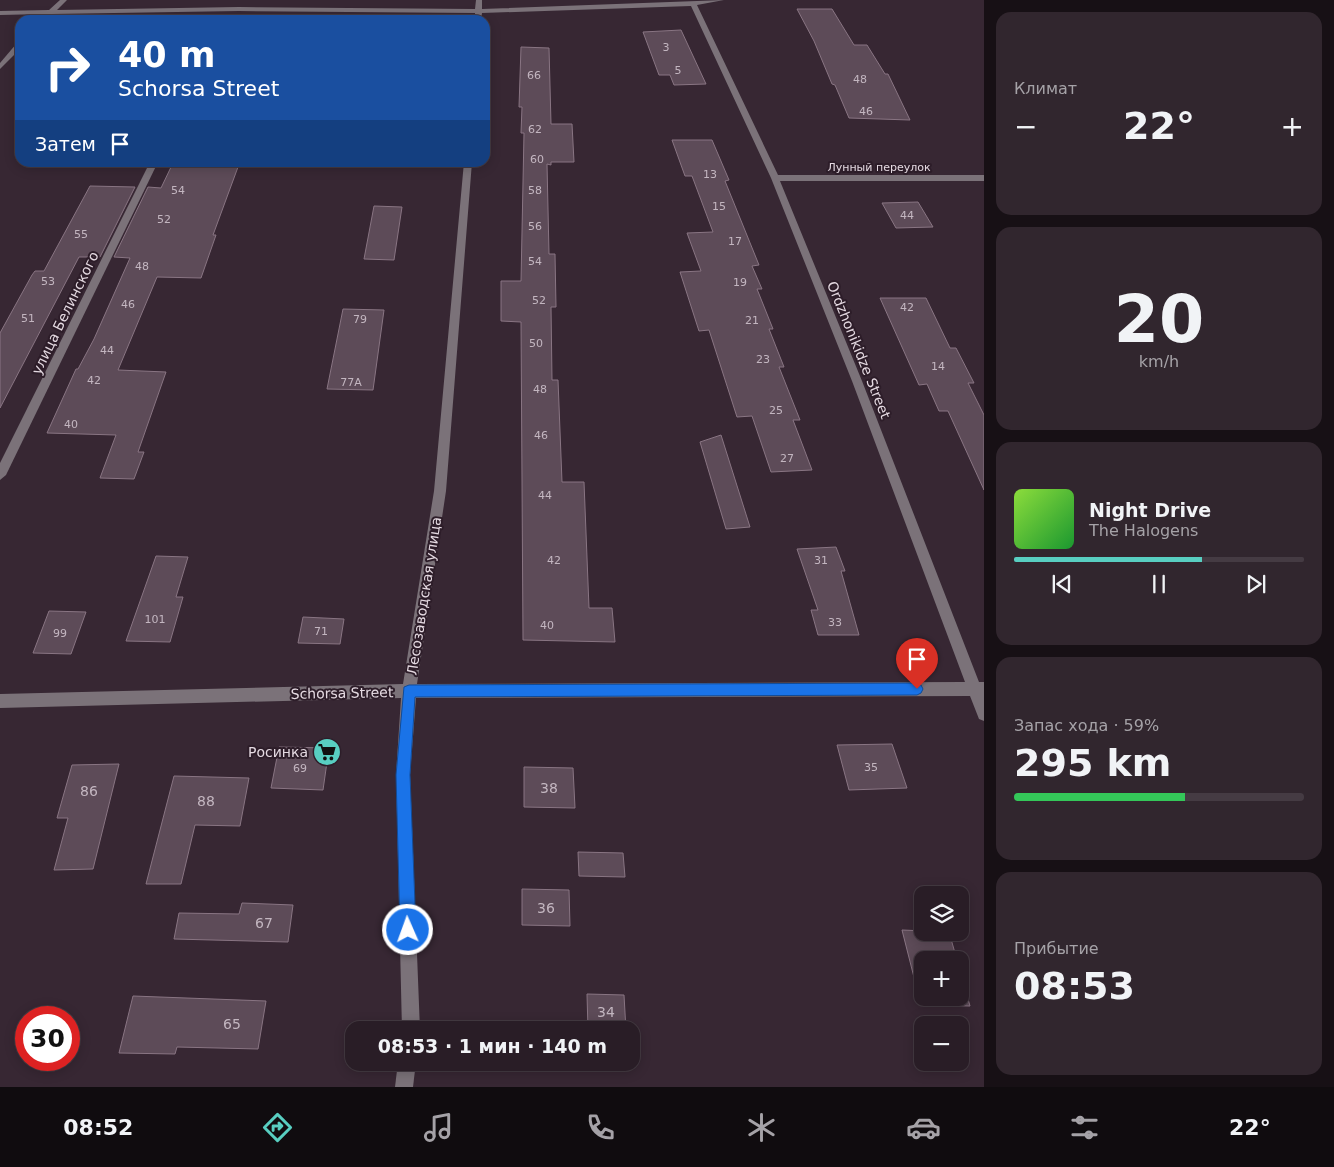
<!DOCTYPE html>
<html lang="ru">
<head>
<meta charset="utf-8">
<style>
	:root { --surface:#291d26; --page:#31262e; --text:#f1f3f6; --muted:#a5a2a7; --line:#453b43; --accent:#58cec1 }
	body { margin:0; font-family:"DejaVu Sans",sans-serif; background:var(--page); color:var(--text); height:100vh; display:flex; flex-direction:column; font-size:19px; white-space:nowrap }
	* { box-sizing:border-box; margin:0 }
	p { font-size:16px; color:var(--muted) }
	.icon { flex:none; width:28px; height:28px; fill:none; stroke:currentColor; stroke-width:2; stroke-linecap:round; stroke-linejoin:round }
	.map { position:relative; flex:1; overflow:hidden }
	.panel { display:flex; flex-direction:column; gap:12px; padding:12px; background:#171015; width:350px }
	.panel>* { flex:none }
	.banner { position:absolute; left:15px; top:15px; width:475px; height:152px; border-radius:15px; box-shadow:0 2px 12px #0003,0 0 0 1px var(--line); background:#1a4fa0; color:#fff; overflow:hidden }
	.controls { position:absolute; left:914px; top:886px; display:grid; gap:10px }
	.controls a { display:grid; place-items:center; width:55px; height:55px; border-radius:10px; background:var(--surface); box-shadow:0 2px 12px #0003,0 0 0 1px var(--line); font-size:25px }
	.speed { position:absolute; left:15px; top:1006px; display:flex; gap:10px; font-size:25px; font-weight:700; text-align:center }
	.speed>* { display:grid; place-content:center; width:65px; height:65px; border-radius:50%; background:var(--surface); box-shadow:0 2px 12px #0003,0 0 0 1px var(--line); line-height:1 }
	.speed .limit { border:8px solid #d22; background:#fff; color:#111 }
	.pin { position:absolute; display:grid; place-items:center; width:42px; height:42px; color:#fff; margin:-51px -21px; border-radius:50% 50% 50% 0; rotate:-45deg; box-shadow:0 0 5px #0007 }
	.pin .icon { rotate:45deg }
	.me { position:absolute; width:55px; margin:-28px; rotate:358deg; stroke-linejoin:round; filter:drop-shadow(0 0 4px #0008) }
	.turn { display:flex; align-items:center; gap:18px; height:105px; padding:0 20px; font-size:22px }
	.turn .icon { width:65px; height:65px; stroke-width:2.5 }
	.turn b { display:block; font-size:35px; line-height:42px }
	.then { display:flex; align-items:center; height:48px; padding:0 20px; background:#0003; gap:10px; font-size:19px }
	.big { font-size:38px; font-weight:700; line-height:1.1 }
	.panel .widget { flex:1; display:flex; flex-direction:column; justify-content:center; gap:8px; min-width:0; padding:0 18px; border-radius:15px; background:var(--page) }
	.panel .dial { align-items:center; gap:0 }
	.dial b { font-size:65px; line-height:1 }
	.song { display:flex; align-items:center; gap:15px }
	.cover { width:60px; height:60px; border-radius:8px; background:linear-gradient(135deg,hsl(90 70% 55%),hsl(130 70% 35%)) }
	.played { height:5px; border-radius:2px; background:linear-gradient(90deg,var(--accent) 65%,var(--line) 65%) }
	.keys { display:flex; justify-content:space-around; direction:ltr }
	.heat { display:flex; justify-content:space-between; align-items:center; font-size:28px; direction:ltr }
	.charge { height:8px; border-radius:4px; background:linear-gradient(90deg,#34c759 59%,var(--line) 0) }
	.trip { position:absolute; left:345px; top:1021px; width:295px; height:50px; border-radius:15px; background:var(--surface); box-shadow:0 2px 12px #0003,0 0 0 1px var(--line); font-weight:700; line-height:50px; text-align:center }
	.dock { display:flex; height:80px; justify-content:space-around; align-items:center; background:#100c0f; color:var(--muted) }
	.dock .icon { width:35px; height:35px }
	.dock .active { color:var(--accent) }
	.dock b { font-size:22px; color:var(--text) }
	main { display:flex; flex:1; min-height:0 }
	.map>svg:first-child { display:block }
	.building { fill:#5d4b58; stroke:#897583 }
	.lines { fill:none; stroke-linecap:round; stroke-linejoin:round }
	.minor { fill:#7b7279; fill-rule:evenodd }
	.route { fill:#1a73e8; stroke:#114b97 }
	.labels { text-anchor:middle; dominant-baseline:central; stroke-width:4; stroke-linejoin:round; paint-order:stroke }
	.number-label { font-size:11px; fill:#c3b6c0 }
	.far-street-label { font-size:11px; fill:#e5dae2; stroke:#2d1d29 }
	.street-label { font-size:14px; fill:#e5dae2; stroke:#2d1d29 }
	.poi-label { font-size:14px; fill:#e5dae2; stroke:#2d1d29; text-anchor:end }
	.near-number-label { font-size:14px; fill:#c3b6c0 }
</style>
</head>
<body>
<main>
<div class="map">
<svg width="984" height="1087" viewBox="0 0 984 1087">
	<rect width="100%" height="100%" fill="#372733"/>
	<!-- building -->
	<g class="building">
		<path d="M797 9H832L854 45H867L885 74H888L910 120 849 118 835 85 832 84 814 41Z"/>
		<path d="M681 30 706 84 674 85 670 75H659L643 32Z"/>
		<path d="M521 47 549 48 551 124H572L574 162H551V165L547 164 549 254H555L556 307H551L552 380H558L562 482H584L589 608H612L615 642 523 640 521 322 501 321V281H521L524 133H521L522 107H519Z"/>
		<path d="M672 140H712L729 180 725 181 759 265 752 266 762 289H757L773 329H769L784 367H779L800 420H793L812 470 771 472 752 416 737 417 709 330 699 331 680 272 701 271 687 233 713 232 692 176H685Z"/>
		<path d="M172 165 238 167 213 235H216L201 278 157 277 118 370 166 372 138 452H144L134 479 100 478 116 435 47 433 76 369H78L94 339 130 258 114 257 148 187 161 188Z"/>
		<path d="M90 186 135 187 100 257H79L0 408V333L32 275 35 271H44Z"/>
		<path d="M918 202 933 227 896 228 882 203Z"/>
		<path d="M374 206 402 207 394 260 364 259Z"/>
		<path d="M880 298H926L950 348H956L974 383H968L984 415V490L948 411H939L927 384 919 385Z"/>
		<path d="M343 309 384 310 373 390 327 389Z"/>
		<path d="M721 435 750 527 726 529 700 442Z"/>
		<path d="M836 547 845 571H841L859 635H818L811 610H818L797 549Z"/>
		<path d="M156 556 188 557 176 597H183L170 642 126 641Z"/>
		<path d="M49 611 86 612 71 654 33 653Z"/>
		<path d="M303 617 344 619 340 644 298 643Z"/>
		<path d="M892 744 907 788 849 790 837 745Z"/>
		<path d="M279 747 329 748 323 790 271 788Z"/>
		<path d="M119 764 93 869 54 870 68 818H57L72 765Z"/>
		<path d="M524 767 573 768 575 808 524 807Z"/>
		<path d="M174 776 249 778 240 826 195 825 181 884H146Z"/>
		<path d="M578 852 623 853 625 877 579 876Z"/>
		<path d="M522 889 569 890 570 926 522 925Z"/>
		<path d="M242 903 293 905 288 942 174 939 179 913 239 914Z"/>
		<path d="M902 930 949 932 957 960H922V998H960V971L970 1006 921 1005Z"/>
		<path d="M587 994 624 995 626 1030H588Z"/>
		<path d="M133 996 266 1001 258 1049 177 1047 175 1054 119 1053Z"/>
	</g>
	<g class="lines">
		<!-- minor -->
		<g class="minor">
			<path d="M60 0H67L57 10 239 7 475 9 476 0H482V9L724 0 697 5 778 175H984V181H780L862 381 979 682H984V721L979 719 970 696 416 698 410 775 420 1030H402L396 775 401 698 0 708V694L403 684 434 491 464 162H472L446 491 417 684 965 682 852 381 771 178 691 6 482 13 481 20H475V13L239 11 52 14 46 18 43 16 44 14 0 15V11L49 10Z"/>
			<path d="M17 43H20V49L0 69V63Z"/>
			<path d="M150 162H158L6 475 0 480V463Z"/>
			<path d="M398 1062H416L413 1087H395Z"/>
		</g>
	</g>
	<!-- route -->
	<path class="route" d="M917 683 921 685 923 689 921 693 917 695 415 697 410 775 416 930 413 935 408 937 403 935 400 930 396 775 404 687 409 685Z"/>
	<!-- icons -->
	<defs>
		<g id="supermarket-disc" transform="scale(1.4375)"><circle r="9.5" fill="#58cec1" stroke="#2d1d29"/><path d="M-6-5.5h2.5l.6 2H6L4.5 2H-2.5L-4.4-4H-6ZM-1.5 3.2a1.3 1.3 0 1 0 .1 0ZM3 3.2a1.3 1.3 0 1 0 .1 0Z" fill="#111"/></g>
	</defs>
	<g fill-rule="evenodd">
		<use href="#supermarket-disc" x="327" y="752"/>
	</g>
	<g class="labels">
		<!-- number labels -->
		<g class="number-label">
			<text x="666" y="47">3</text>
			<text x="678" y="70">5</text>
			<text x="534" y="75">66</text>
			<text x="860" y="79">48</text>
			<text x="866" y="111">46</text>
			<text x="535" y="129">62</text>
			<text x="537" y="159">60</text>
			<text x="710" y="174">13</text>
			<text x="178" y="190">54</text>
			<text x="535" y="190">58</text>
			<text x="719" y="206">15</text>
			<text x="907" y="215">44</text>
			<text x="164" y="219">52</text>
			<text x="535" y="226">56</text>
			<text x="81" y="234">55</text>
			<text x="735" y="241">17</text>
			<text x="535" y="261">54</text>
			<text x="142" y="266">48</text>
			<text x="48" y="281">53</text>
			<text x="740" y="282">19</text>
			<text x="539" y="300">52</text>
			<text x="128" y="304">46</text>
			<text x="907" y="307">42</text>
			<text x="28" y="318">51</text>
			<text x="360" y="319">79</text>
			<text x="752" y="320">21</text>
			<text x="536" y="343">50</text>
			<text x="107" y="350">44</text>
			<text x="763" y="359">23</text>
			<text x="938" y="366">14</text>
			<text x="94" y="380">42</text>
			<text x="351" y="382">77А</text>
			<text x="540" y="389">48</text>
			<text x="776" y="410">25</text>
			<text x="71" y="424">40</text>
			<text x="541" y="435">46</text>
			<text x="787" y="458">27</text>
			<text x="545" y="495">44</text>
			<text x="554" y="560">42</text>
			<text x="821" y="560">31</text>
			<text x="155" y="619">101</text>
			<text x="835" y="622">33</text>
			<text x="547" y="625">40</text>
			<text x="321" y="631">71</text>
			<text x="60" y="633">99</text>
			<text x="871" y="767">35</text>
			<text x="300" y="768">69</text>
		</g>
		<!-- far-street labels -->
		<g class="far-street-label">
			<text x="879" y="167">Лунный переулок</text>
		</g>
		<!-- street labels -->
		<g class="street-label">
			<text transform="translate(65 313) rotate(-64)">улица Белинского</text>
			<text transform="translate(859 350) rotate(68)">Ordzhonikidze Street</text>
			<text transform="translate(424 596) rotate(-81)">Лесозаводская улица</text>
			<text transform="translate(342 693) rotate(-1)">Schorsa Street</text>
		</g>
		<!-- poi labels -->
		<g class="poi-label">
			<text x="308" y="752">Росинка</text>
		</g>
		<!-- near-number labels -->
		<g class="near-number-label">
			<text x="549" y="788">38</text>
			<text x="89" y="791">86</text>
			<text x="206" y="801">88</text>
			<text x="546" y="908">36</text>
			<text x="264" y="923">67</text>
			<text x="606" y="1012">34</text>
			<text x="232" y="1024">65</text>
		</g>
	</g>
</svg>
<div class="controls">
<a><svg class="icon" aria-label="layers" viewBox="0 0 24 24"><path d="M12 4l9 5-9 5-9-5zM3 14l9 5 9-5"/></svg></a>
<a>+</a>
<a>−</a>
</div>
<div class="speed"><div class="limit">30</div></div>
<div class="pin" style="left:917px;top:689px;background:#d93025"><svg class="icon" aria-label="arrive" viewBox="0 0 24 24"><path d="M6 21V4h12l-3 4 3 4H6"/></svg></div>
<svg class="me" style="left:408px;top:930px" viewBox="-20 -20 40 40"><circle r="17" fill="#1a73e8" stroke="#fff" stroke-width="3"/><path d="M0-11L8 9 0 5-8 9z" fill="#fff"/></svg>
<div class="trip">08:53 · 1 мин · 140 m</div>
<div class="banner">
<div class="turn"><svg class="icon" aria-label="right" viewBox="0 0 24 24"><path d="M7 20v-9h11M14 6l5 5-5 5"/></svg><div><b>40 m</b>Schorsa Street</div></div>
<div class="then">Затем<svg class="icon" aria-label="arrive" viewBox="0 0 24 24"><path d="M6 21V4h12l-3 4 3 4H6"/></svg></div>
</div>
</div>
<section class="panel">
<div class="widget"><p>Климат</p>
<div class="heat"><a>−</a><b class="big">22°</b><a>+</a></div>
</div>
<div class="widget dial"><b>20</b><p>km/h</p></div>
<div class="widget">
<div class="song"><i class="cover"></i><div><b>Night Drive</b><p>The Halogens</p></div></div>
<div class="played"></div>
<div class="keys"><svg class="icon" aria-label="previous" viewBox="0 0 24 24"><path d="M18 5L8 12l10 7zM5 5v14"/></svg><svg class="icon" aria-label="pause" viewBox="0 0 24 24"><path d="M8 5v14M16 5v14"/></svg><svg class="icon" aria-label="next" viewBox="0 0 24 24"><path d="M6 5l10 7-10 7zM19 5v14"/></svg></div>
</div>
<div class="widget"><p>Запас хода · 59%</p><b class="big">295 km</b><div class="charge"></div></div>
<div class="widget"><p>Прибытие</p><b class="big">08:53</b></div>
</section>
</main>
<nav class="dock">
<b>08:52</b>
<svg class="icon active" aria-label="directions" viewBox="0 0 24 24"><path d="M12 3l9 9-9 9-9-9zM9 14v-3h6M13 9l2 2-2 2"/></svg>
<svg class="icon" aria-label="music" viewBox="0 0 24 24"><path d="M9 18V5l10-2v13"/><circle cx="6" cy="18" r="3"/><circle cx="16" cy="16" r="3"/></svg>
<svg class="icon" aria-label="phone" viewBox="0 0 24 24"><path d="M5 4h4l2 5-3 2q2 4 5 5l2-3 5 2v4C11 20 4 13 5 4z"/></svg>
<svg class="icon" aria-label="climate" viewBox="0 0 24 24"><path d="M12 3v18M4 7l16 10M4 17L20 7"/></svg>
<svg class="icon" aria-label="car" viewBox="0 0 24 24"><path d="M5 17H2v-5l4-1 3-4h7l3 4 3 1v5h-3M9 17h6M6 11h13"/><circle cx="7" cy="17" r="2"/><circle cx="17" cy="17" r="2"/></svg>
<svg class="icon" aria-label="filters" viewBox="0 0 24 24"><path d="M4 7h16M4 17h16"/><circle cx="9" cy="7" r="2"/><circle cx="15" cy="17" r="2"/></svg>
<b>22°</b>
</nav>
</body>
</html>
